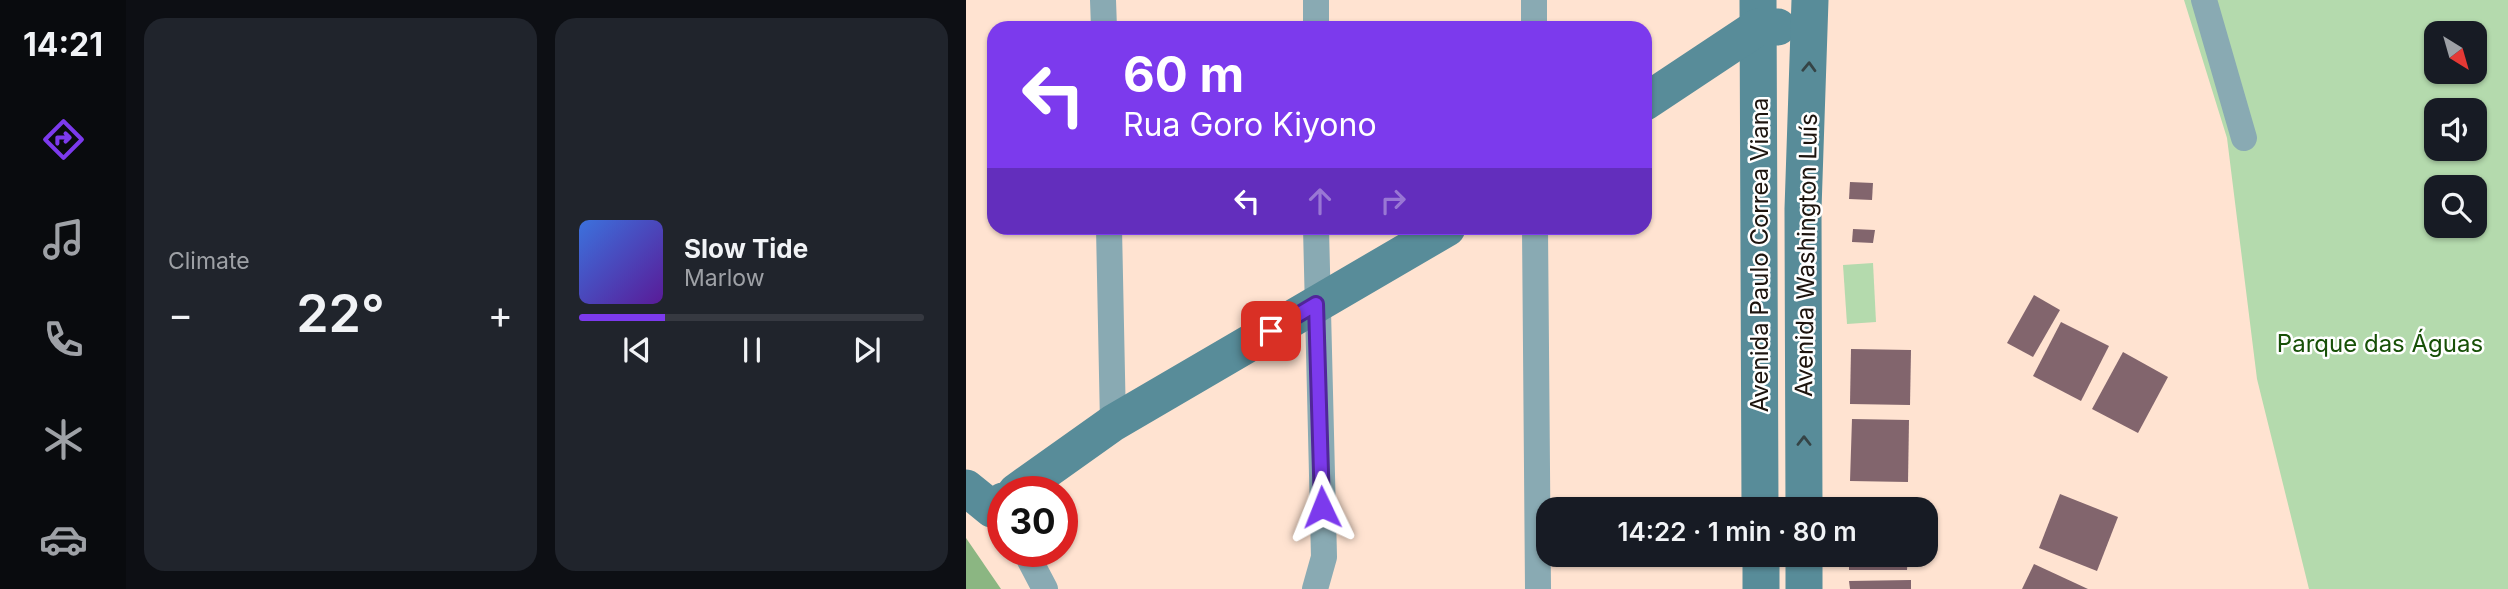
<!DOCTYPE html>
<html lang="en">
<head>
<meta charset="utf-8">
<style>
	:root { --surface:#171b24; --page:#20242c; --text:#f1f3f6; --muted:#9ea1a6; --line:#363941; --accent:#7c3aed }
	body { margin:0; font-family:Inter,sans-serif; background:var(--page); color:var(--text); height:100vh; display:flex; flex-direction:column; font-size:26px; white-space:nowrap }
	* { box-sizing:border-box; margin:0 }
	p { font-size:23px; color:var(--muted) }
	.icon { flex:none; width:38px; height:38px; fill:none; stroke:currentColor; stroke-width:2; stroke-linecap:round; stroke-linejoin:round }
	.map { position:relative; flex:1; overflow:hidden }
	.side { display:flex; flex-direction:column; gap:18px; padding:18px; background:#0d0f14; width:840px }
	.side>* { flex:none }
	.top-card { position:absolute; left:21px; top:21px; width:665px; height:214px; border-radius:21px; box-shadow:0 2px 5px #0004; background:#7c3aed; color:#fff; overflow:hidden }
	.needle { width:46px; rotate:143deg }
	.fabs { position:absolute; left:1458px; top:21px; display:grid; gap:14px }
	.fabs a { display:grid; place-items:center; width:63px; height:63px; border-radius:14px; background:var(--surface); box-shadow:0 2px 5px #0004; font-size:35px }
	.speed { position:absolute; left:21px; top:476px; display:flex; gap:14px; font-size:35px; font-weight:700; text-align:center }
	.speed>* { display:grid; place-content:center; width:91px; height:91px; border-radius:50%; background:var(--surface); box-shadow:0 2px 5px #0004; line-height:1 }
	.speed .limit { border:10px solid #d22; background:#fff; color:#111 }
	.pin { position:absolute; display:grid; place-items:center; width:60px; height:60px; color:#fff; margin:-30px; border-radius:14px; box-shadow:0 4px 10px #0006 }
	.me { position:absolute; width:77px; margin:-38px; rotate:358deg; stroke-linejoin:round; filter:drop-shadow(0 0 5px #0008) }
	.turn { display:flex; align-items:center; gap:24px; height:147px; padding:0 21px; font-size:32px }
	.turn .icon { width:91px; height:91px; stroke-width:2.5 }
	.turn b { display:block; font-size:49px; line-height:60px }
	.lanes { display:flex; align-items:center; height:66px; padding:0 21px; background:#0003; justify-content:center; gap:35px; direction:ltr }
	.lanes .off { opacity:.35 }
	.big { font-size:52px; font-weight:600; line-height:1.1 }
	.side .card { flex:1; display:flex; flex-direction:column; justify-content:center; gap:10px; min-width:0; padding:0 24px; border-radius:21px; background:var(--page) }
	.song { display:flex; align-items:center; gap:21px }
	.cover { width:84px; height:84px; border-radius:10px; background:linear-gradient(135deg,hsl(220 70% 55%),hsl(270 70% 35%)) }
	.played { height:7px; border-radius:4px; background:linear-gradient(90deg,var(--accent) 25%,var(--line) 25%) }
	.keys { display:flex; justify-content:space-around; direction:ltr }
	.heat { display:flex; justify-content:space-between; align-items:center; font-size:38px; direction:ltr }
	.side .tiles { flex:1; display:grid; gap:18px; grid-template-columns:repeat(2,1fr) }
	.trip { position:absolute; left:570px; top:497px; width:402px; height:70px; border-radius:21px; background:var(--surface); box-shadow:0 2px 5px #0004; font-weight:600; line-height:70px; text-align:center }
	main { display:flex; flex:1; min-height:0 }
	.dock { display:flex; flex-direction:column; width:126px; justify-content:space-around; align-items:center; background:#090b0e; color:var(--muted) }
	.dock .icon { width:49px; height:49px }
	.dock .active { color:var(--accent) }
	.dock b { font-size:32px; color:var(--text) }
	.map>svg:first-child { display:block }
	.green { fill:#b4daad; fill-rule:evenodd }
	.forest { fill:#8bb682 }
	.building { fill:#82656d }
	.lines { fill:none; stroke-linecap:round; stroke-linejoin:round }
	.street { stroke:#89aab3; stroke-width:26 }
	.secondary { stroke:#588c99; stroke-width:37 }
	.oneway { stroke:#354446 }
	.route-casing { stroke:#51269a; stroke-width:18 }
	.route { stroke:#7c3aed; stroke-width:12 }
	.labels { text-anchor:middle; dominant-baseline:central; stroke-width:5; stroke-linejoin:round; paint-order:stroke }
	.street-label { font-size:24px; fill:#1d140e; stroke:#fff }
	.park-label { font-size:24px; fill:#175007; stroke:#fff }
</style>
</head>
<body>
<main>
<nav class="dock">
<b>14:21</b>
<svg class="icon active" aria-label="directions" viewBox="0 0 24 24"><path d="M12 3l9 9-9 9-9-9zM9 14v-3h6M13 9l2 2-2 2"/></svg>
<svg class="icon" aria-label="music" viewBox="0 0 24 24"><path d="M9 18V5l10-2v13"/><circle cx="6" cy="18" r="3"/><circle cx="16" cy="16" r="3"/></svg>
<svg class="icon" aria-label="phone" viewBox="0 0 24 24"><path d="M5 4h4l2 5-3 2q2 4 5 5l2-3 5 2v4C11 20 4 13 5 4z"/></svg>
<svg class="icon" aria-label="climate" viewBox="0 0 24 24"><path d="M12 3v18M4 7l16 10M4 17L20 7"/></svg>
<svg class="icon" aria-label="car" viewBox="0 0 24 24"><path d="M5 17H2v-5l4-1 3-4h7l3 4 3 1v5h-3M9 17h6M6 11h13"/><circle cx="7" cy="17" r="2"/><circle cx="17" cy="17" r="2"/></svg>
</nav>
<section class="side">
<div class="tiles">
<div class="card"><p>Climate</p>
<div class="heat"><a>−</a><b class="big">22°</b><a>+</a></div>
</div>
<div class="card">
<div class="song"><i class="cover"></i><div><b>Slow Tide</b><p>Marlow</p></div></div>
<div class="played"></div>
<div class="keys"><svg class="icon" aria-label="previous" viewBox="0 0 24 24"><path d="M18 5L8 12l10 7zM5 5v14"/></svg><svg class="icon" aria-label="pause" viewBox="0 0 24 24"><path d="M8 5v14M16 5v14"/></svg><svg class="icon" aria-label="next" viewBox="0 0 24 24"><path d="M6 5l10 7-10 7zM19 5v14"/></svg></div>
</div>
</div>
</section>
<div class="map">
<svg width="1542" height="589" viewBox="0 0 1542 589">
	<rect width="100%" height="100%" fill="#ffe3d1"/>
	<!-- green -->
	<g class="green">
		<path d="M1218 0H1542V589H1343L1291 379 1261 138ZM1470 33H1508V72H1470ZM1470 110H1508V149H1470ZM1470 187H1508V226H1470Z"/>
		<path d="M907 263 910 322 881 324 877 265Z"/>
	</g>
	<!-- forest -->
	<path class="forest" d="M0 538 35 589H0Z"/>
	<!-- building -->
	<g class="building">
		<path d="M884 182 907 183 906 200 883 199Z"/>
		<path d="M887 229 909 230 907 243 886 242Z"/>
		<path d="M1068 295 1094 310 1067 357 1041 343Z"/>
		<path d="M1095 322 1143 346 1115 401 1067 376Z"/>
		<path d="M885 349 945 350 944 405 884 404Z"/>
		<path d="M1157 352 1202 377 1172 433 1126 409Z"/>
		<path d="M886 419 943 420 942 482 884 481Z"/>
		<path d="M1094 494 1152 517 1131 571 1073 548Z"/>
		<path d="M883 555H942L941 570H883Z"/>
		<path d="M1068 564 1122 589H1056Z"/>
		<path d="M945 580V589H884L883 581Z"/>
	</g>
	<g class="lines">
		<!-- street -->
		<g class="street">
			<path d="M137 0 138 28"/>
			<path d="M350 0V28"/>
			<path d="M568 0V28"/>
			<path d="M1238 0 1278 138"/>
			<path d="M143 228 147 423"/>
			<path d="M569 228 572 589"/>
			<path d="M59 551 79 589"/>
			<path d="M349 589 358 557 350 228"/>
		</g>
		<!-- secondary -->
		<g class="secondary">
			<path d="M792 0 794 509"/>
			<path d="M679 102 792 27H812"/>
			<path d="M0 488 26 509 37 501"/>
			<path d="M50 492 147 423 481 228"/>
			<path d="M838 509 837 209 844 0"/>
			<path d="M795 555V589"/>
			<path d="M838 555V589"/>
		</g>
	</g>
	<!-- one-way arrows -->
	<defs><path id="oneway-chevron" d="M-2-3.5L2.5 0L-2 3.5" fill="none" stroke-width="1.6" stroke-linecap="round" stroke-linejoin="round" transform="scale(1.75)"/></defs>
	<g class="oneway">
		<use href="#oneway-chevron" transform="translate(843 67) rotate(-88)"/>
		<use href="#oneway-chevron" transform="translate(838 441) rotate(-90)"/>
	</g>
	<g class="lines">
		<!-- route casing -->
		<g class="route-casing">
			<path id="route" d="M305 331 350 304 356 507"/>
		</g>
		<!-- route -->
		<use href="#route" class="route"/>
	</g>
	<g class="labels">
		<!-- street labels -->
		<g class="street-label">
			<text transform="translate(793 255) rotate(-90)">Avenida Paulo Correa Viana</text>
			<text transform="translate(840 255) rotate(-89)">Avenida Washington Luís</text>
		</g>
		<!-- park labels -->
		<g class="park-label">
			<text x="1414" y="343">Parque das Águas</text>
		</g>
	</g>
</svg>
<div class="fabs">
<a><svg class="needle" viewBox="-14 -14 28 28"><path d="M0-13l5 13h-10z" fill="#e53935"/><path d="M0 13l5-13h-10z" fill="#9ea1a6"/></svg></a>
<a><svg class="icon" aria-label="sound" viewBox="0 0 24 24"><path d="M4 9h4l5-4v14l-5-4H4zM17 9q2 3 0 6"/></svg></a>
<a><svg class="icon" aria-label="search" viewBox="0 0 24 24"><circle cx="10" cy="10" r="6"/><path d="M15 15l6 6"/></svg></a>
</div>
<div class="speed"><div class="limit">30</div></div>
<div class="pin" style="left:305px;top:331px;background:#d93025"><svg class="icon" aria-label="arrive" viewBox="0 0 24 24"><path d="M6 21V4h12l-3 4 3 4H6"/></svg></div>
<svg class="me" style="left:356px;top:507px" viewBox="-20 -20 40 40"><path d="M0-17L14 15 0 8-14 15z" fill="#7c3aed" stroke="#fff" stroke-width="4"/></svg>
<div class="trip">14:22 · 1 min · 80 m</div>
<div class="top-card">
<div class="turn"><svg class="icon" aria-label="left" viewBox="0 0 24 24"><path d="M17 20v-9H6M10 6l-5 5 5 5"/></svg><div><b>60 m</b>Rua Goro Kiyono</div></div>
<div class="lanes"><svg class="icon" aria-label="left" viewBox="0 0 24 24"><path d="M17 20v-9H6M10 6l-5 5 5 5"/></svg><svg class="icon off" aria-label="ahead" viewBox="0 0 24 24"><path d="M12 20V5M6 11l6-6 6 6"/></svg><svg class="icon off" aria-label="right" viewBox="0 0 24 24"><path d="M7 20v-9h11M14 6l5 5-5 5"/></svg></div>
</div>
</div>
</main>
</body>
</html>
